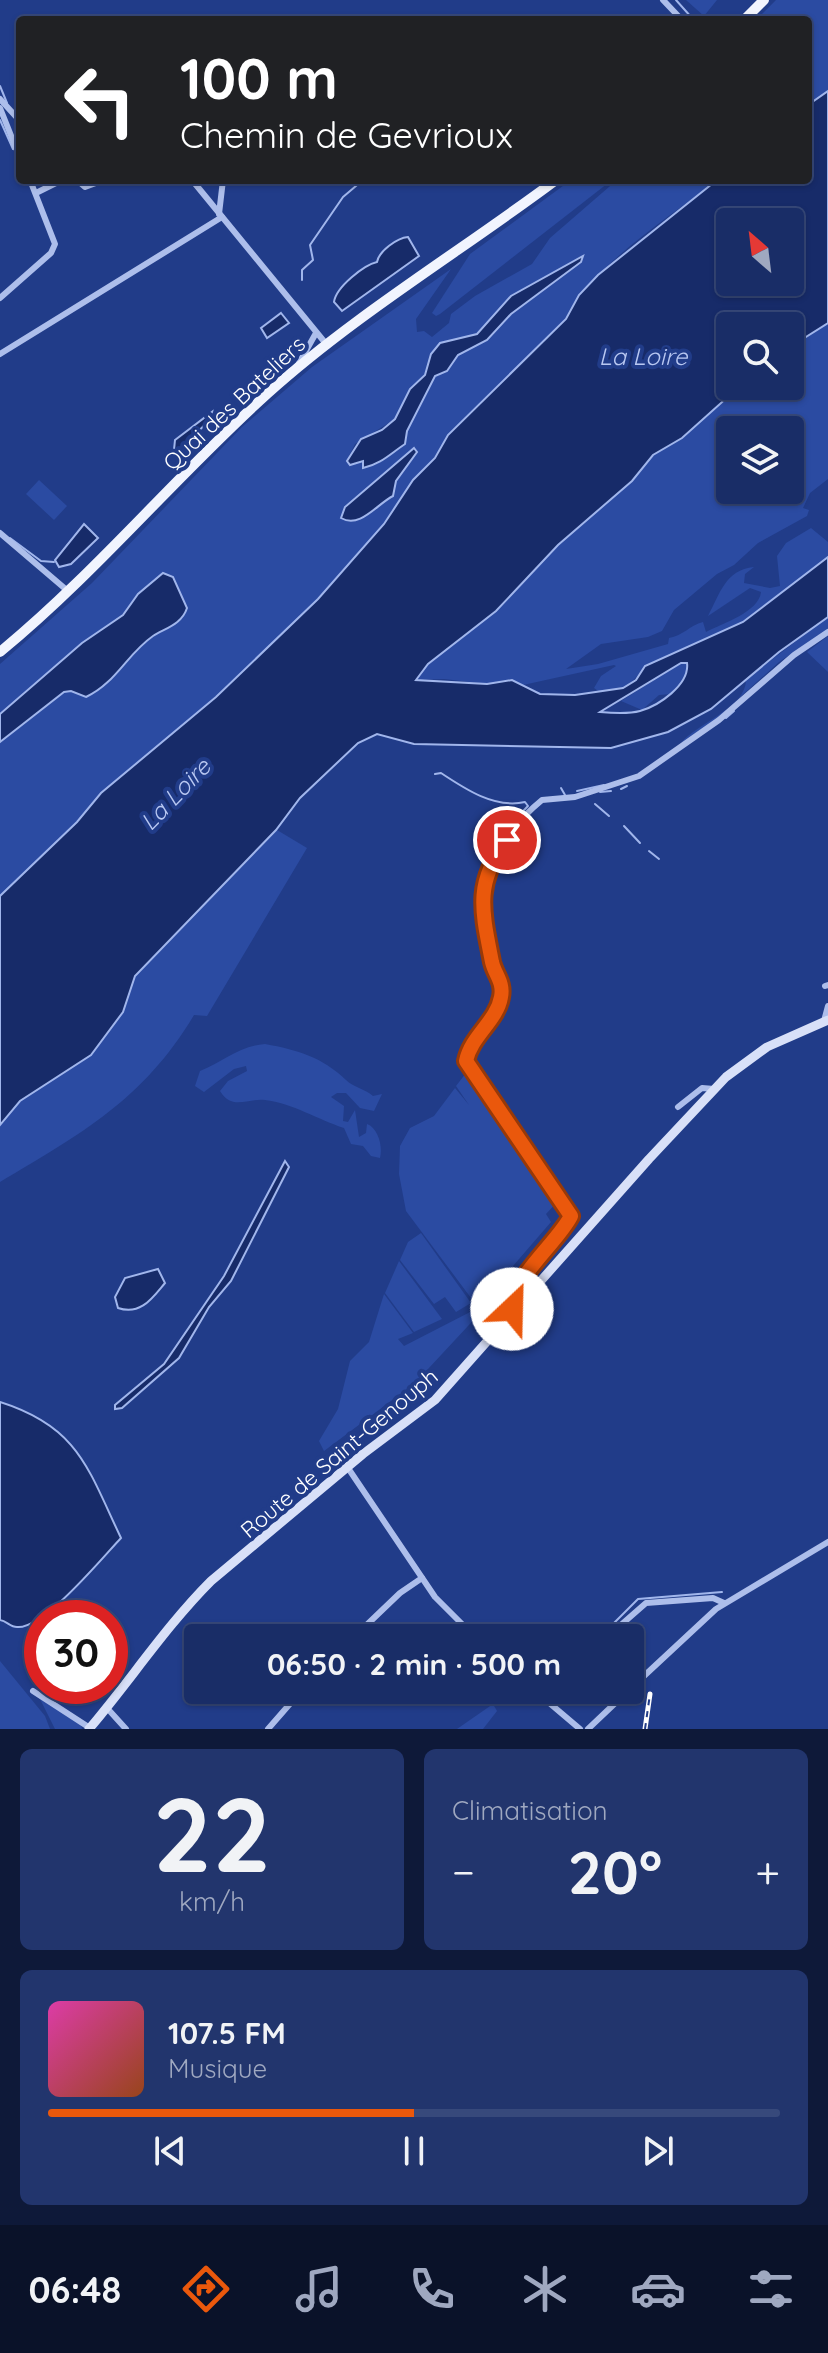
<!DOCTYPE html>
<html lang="fr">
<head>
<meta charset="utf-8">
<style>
	:root { --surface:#192d67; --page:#22356d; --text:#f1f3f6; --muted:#9fa8c0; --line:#37497b; --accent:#ea580c }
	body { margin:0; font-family:Quicksand,sans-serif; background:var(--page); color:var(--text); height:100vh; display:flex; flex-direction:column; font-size:30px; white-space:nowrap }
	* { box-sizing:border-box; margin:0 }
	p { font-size:26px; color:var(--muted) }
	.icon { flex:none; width:44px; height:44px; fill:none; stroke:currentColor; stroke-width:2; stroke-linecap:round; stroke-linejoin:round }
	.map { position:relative; height:1729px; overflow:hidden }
	.side { display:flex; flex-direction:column; gap:20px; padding:20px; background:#0e1939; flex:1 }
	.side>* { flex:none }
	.hud { position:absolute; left:16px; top:16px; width:796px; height:168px; border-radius:8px; box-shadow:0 2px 6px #0004,0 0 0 2px var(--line); background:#202124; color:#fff; overflow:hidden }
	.needle { width:52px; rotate:332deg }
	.fabs { position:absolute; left:716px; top:208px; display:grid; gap:16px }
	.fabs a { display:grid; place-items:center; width:88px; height:88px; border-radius:8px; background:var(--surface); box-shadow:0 2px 6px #0004,0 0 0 2px var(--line); font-size:40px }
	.speed { position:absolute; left:24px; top:1600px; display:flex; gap:16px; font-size:40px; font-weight:700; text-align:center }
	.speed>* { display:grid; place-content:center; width:104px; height:104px; border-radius:50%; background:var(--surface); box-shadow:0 2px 6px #0004,0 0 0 2px var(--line); line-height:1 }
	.speed .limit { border:12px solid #d22; background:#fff; color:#111 }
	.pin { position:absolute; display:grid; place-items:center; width:68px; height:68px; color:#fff; margin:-34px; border:4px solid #fff; border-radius:50%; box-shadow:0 2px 8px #0007 }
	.me { position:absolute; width:88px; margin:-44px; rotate:24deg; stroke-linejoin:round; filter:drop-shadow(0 0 6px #0008) }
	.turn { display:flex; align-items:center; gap:28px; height:168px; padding:0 32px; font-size:36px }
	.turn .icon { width:104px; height:104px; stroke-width:2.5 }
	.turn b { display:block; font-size:56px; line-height:68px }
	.big { font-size:60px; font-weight:700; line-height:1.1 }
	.side .tile { flex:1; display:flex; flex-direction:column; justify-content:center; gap:12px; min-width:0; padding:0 28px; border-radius:12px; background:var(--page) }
	.side .dial { align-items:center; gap:0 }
	.dial b { font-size:104px; line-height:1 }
	.song { display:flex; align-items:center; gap:24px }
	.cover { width:96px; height:96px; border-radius:12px; background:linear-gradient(135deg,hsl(320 70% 55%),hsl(20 70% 35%)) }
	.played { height:8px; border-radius:4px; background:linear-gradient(90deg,var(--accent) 50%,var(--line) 50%) }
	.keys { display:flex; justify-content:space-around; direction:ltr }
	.heat { display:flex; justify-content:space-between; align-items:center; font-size:44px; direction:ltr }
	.side .tiles { flex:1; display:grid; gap:20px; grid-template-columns:1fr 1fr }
	.tile:last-child { grid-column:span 2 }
	.trip { position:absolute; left:184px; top:1624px; width:460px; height:80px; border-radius:8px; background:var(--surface); box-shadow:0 2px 6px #0004,0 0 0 2px var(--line); font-weight:700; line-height:80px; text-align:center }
	.tab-bar { display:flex; height:128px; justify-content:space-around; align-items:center; background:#0a1229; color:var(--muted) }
	.tab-bar .icon { width:56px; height:56px }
	.tab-bar .selected { color:var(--accent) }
	.tab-bar b { font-size:36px; color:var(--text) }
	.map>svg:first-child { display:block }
	.green { fill:#2b4ba2; fill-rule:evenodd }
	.water { fill:#172b69; stroke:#a1b6ec; stroke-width:2; fill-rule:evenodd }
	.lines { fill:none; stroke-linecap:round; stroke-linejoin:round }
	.stream { stroke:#a1b6ec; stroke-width:2 }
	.street { stroke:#adbeeb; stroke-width:6 }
	.secondary { stroke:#d8e0f8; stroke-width:9 }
	.primary { stroke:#f1f4fe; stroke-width:10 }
	.rail-casing { stroke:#fff; stroke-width:5 }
	.rail { stroke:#213c89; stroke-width:2; stroke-dasharray:6; stroke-linecap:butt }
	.route-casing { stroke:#983908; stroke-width:20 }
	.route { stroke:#ea580c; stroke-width:14 }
	.labels { text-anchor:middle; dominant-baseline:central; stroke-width:8; stroke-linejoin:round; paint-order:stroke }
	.street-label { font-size:22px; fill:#fff; stroke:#213c89 }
	.water-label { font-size:24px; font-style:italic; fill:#b9c8f2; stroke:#213c89 }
</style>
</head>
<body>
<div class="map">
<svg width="828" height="1729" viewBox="0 0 828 1729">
	<rect width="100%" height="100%" fill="#213c89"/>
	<!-- green -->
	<g class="green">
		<path d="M686 0H717L704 16Z"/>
		<path d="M776 0H828V91L808 105V20H756Z"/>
		<path d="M571 180H612L440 314 436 316 432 313 470 254Z"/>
		<path d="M617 180H717C665 221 597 261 566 319L448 435 435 458 413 480 384 524 318 599 216 697 101 793 77 822 0 896V742L64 692 71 691 86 696C114 684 124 659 147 641 164 627 172 626 187 608L176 584 133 600 123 615 75 649 0 714V664L92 583 242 427 312 367 451 269 416 319 417 332 424 331 432 337 449 323 451 314 475 296 532 264 550 238ZM581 257V262L511 314 487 340 458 355 447 370 435 376 407 431 405 444C390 454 381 465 363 468V461L350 465 349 456 355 444 395 419 410 389 420 382 453 340 477 334 511 296ZM417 452 396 482 393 496 359 519 345 507 388 470Z"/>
		<path d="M828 323V479L810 493 803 508 809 510 807 516 758 543 734 565 717 574 674 610 662 631 648 637 601 644 566 669 598 664 668 644 669 638C683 636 690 625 703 622L706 632C723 623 759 612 761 592L750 588 708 616C720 594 725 570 754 567L745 574 744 583 770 588 780 586 777 556 786 543 811 528 828 542V557L742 622 646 666C632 683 624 691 601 693L594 688 601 676 616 666 614 665 523 685 504 680 487 684 444 679 416 680 428 664 496 611 558 545 632 481 653 455 682 438 740 386H790V347ZM730 430H790V490H730Z"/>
		<path d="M39 480 67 506 54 520 26 494Z"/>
		<path d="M828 617V629L779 662 716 719 681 743C697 723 747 708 746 679Z"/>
		<path d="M828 636V672L807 652Z"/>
		<path d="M681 663H687L686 677 671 694 659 695 642 710 621 701Z"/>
		<path d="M277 830 307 848 207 1016 194 1015C144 1099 81 1134 0 1182V1125L20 1101 123 1012 135 976Z"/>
		<path d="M265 1044C298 1050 322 1057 346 1080 353 1087 365 1089 373 1096L382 1094 374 1111 360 1108 346 1093H337L331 1097 344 1106 343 1121 348 1122 355 1110 359 1137 366 1133 367 1124C378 1128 383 1146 380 1158L371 1156 363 1146 351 1144 344 1128C319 1120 292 1103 265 1100 247 1098 232 1111 220 1091L228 1081 247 1071 246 1066 234 1069 204 1092 195 1086 200 1071C223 1062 239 1046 265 1044Z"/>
		<path d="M466 1073 559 1200 546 1214 551 1222 494 1288 474 1302 406 1211 399 1174 400 1146 410 1128 434 1116 455 1088 469 1105 456 1086Z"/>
		<path d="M421 1233 471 1303 456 1312 445 1297 434 1304 400 1260 408 1242Z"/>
		<path d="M399 1261 442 1319 414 1332 385 1293Z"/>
		<path d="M384 1294 413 1333 398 1339 404 1346 476 1309 481 1312 415 1383 324 1451 319 1441 338 1409 350 1361 369 1342Z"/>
		<path d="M0 1661 45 1716 50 1729H0Z"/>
		<path d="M40 1699 81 1725 82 1729H55Z"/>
		<path d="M493 1704 497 1711 483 1729H457Z"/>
	</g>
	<!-- water -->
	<g class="water">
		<path d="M828 91V323L790 347V326H730V386H740L682 438 653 455 632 481 558 545 496 611 428 664 416 680 487 684 512 680 540 694 575 695 623 688 636 680 645 666 743 622 828 557V617L779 652 711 709 668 732 611 748 414 744 377 734 358 743 300 798 276 830 135 976 123 1012 91 1055 20 1101 0 1125V896L77 822 101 793 216 697 318 599 384 524 413 480 435 458 448 435 566 319 579 295 598 275 717 180H808V105ZM730 222H790V282H730ZM681 663H687C690 685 658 706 640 711 629 714 611 713 600 712Z"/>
		<path d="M408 237 419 256 342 311 334 302C336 287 364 265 377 262 379 251 397 238 408 237Z"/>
		<path d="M583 256 581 262 511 314 487 340 458 355 447 371 435 376 407 431 405 444C390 454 381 464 363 468V461L350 465 347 461 361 439 382 430 395 419 410 389 425 375 431 354 440 343 477 334 511 296Z"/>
		<path d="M281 313 289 323 267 338 261 328Z"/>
		<path d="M212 412C207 429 189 434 185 449L174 450 175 440Z"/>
		<path d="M414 448 417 452 396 481 393 496C377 504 360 529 341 518L345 507Z"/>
		<path d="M84 524 98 538 71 564 59 567 55 560Z"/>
		<path d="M163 573 173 577 187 608C182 624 166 628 153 636 127 654 116 683 86 697L71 691 64 692 0 742V714L82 643 123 615 138 594Z"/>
		<path d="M285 1161 289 1167 231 1281 209 1307 179 1358 122 1408 115 1409V1405L164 1364 224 1276Z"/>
		<path d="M158 1269 165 1283C153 1297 141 1316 118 1308L115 1297 125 1278Z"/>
		<path d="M0 1402C79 1427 88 1469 121 1538 103 1557 43 1630 17 1627 10 1627 7 1621 0 1620Z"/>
	</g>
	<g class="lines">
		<!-- stream -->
		<g class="stream">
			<path d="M676 0 692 18"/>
			<path d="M0 86 7 103"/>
			<path d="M0 120 13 149"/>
			<path d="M19 164 20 165"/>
			<path d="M302 280V270L313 260 310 245 343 197 363 180"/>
			<path d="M10 538 41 561 54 562"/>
			<path d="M726 718 734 711"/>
			<path d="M435 774 441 773C465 789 495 809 525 802L528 806 494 841"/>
			<path d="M561 788 565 795"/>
			<path d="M621 789 627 786"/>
			<path d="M577 791 604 785"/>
			<path d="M600 792 611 791"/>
			<path d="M595 804 609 816"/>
			<path d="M624 826 640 843"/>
			<path d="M519 830 529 820"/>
			<path d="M649 851 659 859"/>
			<path d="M599 1638 638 1599 722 1592"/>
		</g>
		<!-- street -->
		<g class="street">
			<path d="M663 0 682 20"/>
			<path d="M0 99 20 121"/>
			<path d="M0 108 20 158"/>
			<path d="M77 180 85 187 104 180"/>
			<path d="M192 180 327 345"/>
			<path d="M36 193 62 180"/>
			<path d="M219 214 223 180"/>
			<path d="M0 298 51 253 55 244 30 180"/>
			<path d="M0 354 222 217"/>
			<path d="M298 365 316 333"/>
			<path d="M0 533 69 592"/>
			<path d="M825 986 828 985"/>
			<path d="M824 1021 828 1006"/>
			<path d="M678 1107 702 1088 714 1089"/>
			<path d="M513 1312 516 1292 571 1216 467 1067C462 1039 496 1023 501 998 504 983 495 976 492 963 487 940 478 908 482 884 486 856 520 818 542 800L575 797 639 776 719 720 794 655 828 632"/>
			<path d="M348 1468 435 1597 476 1638"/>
			<path d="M353 1638 400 1593 422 1578"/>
			<path d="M606 1638 646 1603 713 1598 724 1603"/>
			<path d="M630 1689 716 1609 828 1542"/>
			<path d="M534 1690 580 1729"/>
			<path d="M33 1691 90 1728"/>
			<path d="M107 1708 126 1729"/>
			<path d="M268 1729 302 1690"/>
			<path d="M588 1729 629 1690"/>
		</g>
		<!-- secondary -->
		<path class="secondary" d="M89 1729C130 1681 166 1626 211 1581L363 1454 435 1400 649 1159 726 1077 767 1047 828 1020"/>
		<!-- primary -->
		<g class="primary">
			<path d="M744 20 764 0"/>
			<path d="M0 652C96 573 175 477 267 394 356 314 461 251 556 180"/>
		</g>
		<!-- rail casing -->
		<g class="rail-casing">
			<path id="rail" d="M645 1729 650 1694"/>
		</g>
		<!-- rail -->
		<use href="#rail" class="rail"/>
	</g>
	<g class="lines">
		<!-- route casing -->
		<g class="route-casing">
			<path id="route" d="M507 840C474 883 482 911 492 962 495 975 504 982 501 997 497 1021 471 1036 466 1061L571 1216C558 1242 510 1280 512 1309"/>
		</g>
		<!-- route -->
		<use href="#route" class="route"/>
	</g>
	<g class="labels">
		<!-- street labels -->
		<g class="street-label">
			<text transform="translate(234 403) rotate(-43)">Quai des Bateliers</text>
			<text transform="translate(339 1453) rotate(-40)">Route de Saint-Genouph</text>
		</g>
		<!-- water labels -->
		<g class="water-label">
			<text x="643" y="356">La Loire</text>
			<text transform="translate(175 794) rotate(-46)">La Loire</text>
		</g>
	</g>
</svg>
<div class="fabs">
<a><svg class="needle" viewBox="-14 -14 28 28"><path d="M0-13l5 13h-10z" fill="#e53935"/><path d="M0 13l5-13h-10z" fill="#9fa8c0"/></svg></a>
<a><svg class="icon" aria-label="search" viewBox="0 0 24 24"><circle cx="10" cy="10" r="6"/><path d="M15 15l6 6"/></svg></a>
<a><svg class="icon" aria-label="layers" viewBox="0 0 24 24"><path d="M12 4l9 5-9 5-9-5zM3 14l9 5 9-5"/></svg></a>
</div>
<div class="speed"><div class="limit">30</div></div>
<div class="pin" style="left:507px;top:840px;background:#d93025"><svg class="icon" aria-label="arrive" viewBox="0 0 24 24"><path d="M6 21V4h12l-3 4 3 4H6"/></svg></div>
<svg class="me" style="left:512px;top:1309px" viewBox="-20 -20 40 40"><circle r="19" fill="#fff"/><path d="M0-13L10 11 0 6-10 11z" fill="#ea580c"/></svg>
<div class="trip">06:50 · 2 min · 500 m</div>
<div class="hud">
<div class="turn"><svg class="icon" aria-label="left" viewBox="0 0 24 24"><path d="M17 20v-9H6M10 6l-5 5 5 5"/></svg><div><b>100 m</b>Chemin de Gevrioux</div></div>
</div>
</div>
<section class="side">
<div class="tiles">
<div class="tile dial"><b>22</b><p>km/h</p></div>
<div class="tile"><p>Climatisation</p>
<div class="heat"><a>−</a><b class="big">20°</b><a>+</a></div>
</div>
<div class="tile">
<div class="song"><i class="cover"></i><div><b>107.5 FM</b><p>Musique</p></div></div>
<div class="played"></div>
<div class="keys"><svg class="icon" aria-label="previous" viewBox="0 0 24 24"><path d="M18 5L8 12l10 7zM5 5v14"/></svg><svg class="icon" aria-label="pause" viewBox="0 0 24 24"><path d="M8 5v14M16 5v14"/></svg><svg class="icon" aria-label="next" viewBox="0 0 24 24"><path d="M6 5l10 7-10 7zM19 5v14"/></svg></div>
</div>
</div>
</section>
<nav class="tab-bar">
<b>06:48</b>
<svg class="icon selected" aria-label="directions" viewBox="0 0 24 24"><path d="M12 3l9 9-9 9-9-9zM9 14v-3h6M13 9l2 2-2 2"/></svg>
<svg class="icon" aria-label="music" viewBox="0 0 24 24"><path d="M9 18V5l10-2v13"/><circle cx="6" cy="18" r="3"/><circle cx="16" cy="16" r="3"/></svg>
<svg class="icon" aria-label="phone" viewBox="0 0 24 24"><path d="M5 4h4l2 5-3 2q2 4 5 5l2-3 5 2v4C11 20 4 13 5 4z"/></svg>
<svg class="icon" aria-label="climate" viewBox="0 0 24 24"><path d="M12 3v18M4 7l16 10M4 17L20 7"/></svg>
<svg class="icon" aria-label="car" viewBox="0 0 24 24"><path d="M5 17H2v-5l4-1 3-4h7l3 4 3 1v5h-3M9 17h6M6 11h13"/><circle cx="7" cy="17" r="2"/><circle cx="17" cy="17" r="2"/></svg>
<svg class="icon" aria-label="filters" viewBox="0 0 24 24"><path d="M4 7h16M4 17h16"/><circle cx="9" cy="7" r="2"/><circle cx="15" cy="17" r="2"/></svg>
</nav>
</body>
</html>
